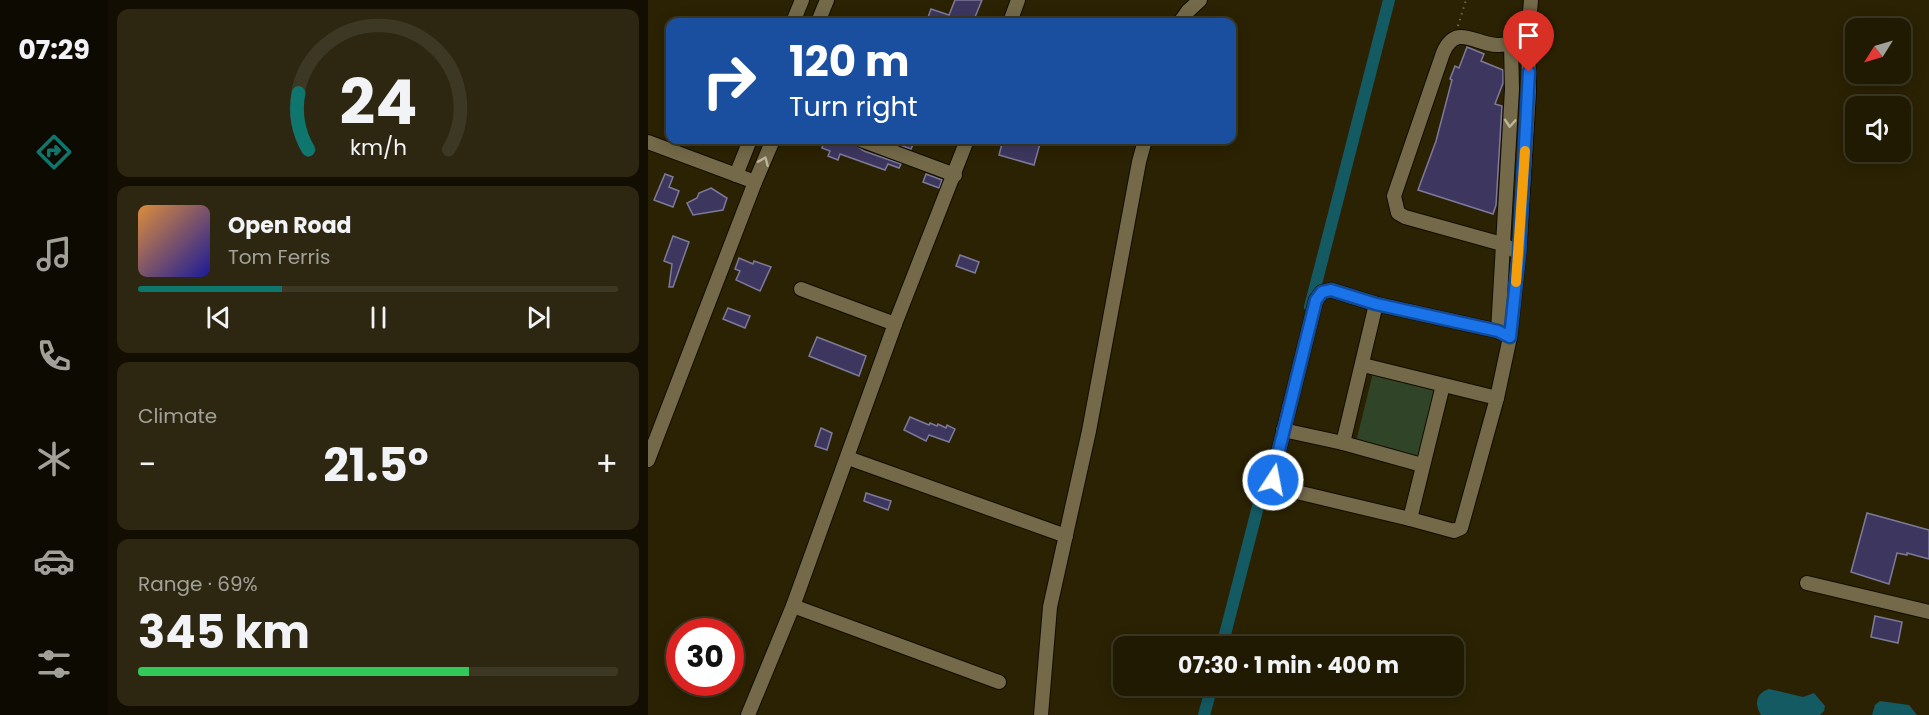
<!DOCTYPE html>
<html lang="en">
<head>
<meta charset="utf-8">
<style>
	:root { --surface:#201a02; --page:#2d2711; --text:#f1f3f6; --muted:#a2a199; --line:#3d3824; --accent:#0f766e }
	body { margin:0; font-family:Poppins,sans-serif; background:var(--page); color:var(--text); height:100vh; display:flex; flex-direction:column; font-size:22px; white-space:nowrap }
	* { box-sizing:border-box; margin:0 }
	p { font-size:20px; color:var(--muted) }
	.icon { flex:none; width:33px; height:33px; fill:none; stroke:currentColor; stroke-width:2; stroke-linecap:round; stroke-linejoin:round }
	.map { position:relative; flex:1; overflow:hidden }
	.sheet { display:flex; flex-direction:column; gap:9px; padding:9px; background:#120e01; width:540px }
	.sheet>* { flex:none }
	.top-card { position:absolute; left:18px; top:18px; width:570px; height:126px; border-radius:12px; box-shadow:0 3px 15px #0003,0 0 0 2px var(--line); background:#1a4fa0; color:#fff; overflow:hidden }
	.needle { width:39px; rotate:233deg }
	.buttons { position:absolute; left:1197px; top:18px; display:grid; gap:12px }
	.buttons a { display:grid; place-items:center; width:66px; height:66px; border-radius:12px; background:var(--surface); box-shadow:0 3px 15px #0003,0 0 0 2px var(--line); font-size:30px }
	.speed { position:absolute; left:18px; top:618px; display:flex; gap:12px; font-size:30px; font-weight:700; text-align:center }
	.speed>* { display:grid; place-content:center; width:78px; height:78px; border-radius:50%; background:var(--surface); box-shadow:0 3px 15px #0003,0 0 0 2px var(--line); line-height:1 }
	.speed .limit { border:9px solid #d22; background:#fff; color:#111 }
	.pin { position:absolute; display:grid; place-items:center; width:51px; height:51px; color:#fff; margin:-62px -26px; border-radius:50% 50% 50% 0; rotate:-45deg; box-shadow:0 0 6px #0007 }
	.pin .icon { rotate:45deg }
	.me { position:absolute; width:66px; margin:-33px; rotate:11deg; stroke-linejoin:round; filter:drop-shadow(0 0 4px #0008) }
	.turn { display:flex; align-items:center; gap:21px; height:126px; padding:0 24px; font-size:27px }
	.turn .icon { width:78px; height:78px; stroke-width:2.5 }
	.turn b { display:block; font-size:42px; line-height:51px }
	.big { font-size:45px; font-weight:700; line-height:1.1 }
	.sheet .tile { flex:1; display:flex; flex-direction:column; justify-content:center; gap:9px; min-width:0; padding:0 21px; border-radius:12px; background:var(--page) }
	.sheet .dial { align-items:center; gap:0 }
	.dial svg { height:156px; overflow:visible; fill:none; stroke:var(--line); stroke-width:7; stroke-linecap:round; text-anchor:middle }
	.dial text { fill:var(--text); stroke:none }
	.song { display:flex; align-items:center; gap:18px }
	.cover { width:72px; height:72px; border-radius:9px; background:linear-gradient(135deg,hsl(30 70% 55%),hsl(240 70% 35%)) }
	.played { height:6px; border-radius:3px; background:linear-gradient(90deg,var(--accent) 30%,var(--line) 30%) }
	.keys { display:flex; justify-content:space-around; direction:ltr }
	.heat { display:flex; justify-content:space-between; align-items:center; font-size:33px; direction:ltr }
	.charge { height:9px; border-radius:4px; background:linear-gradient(90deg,#34c759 69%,var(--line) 0) }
	.trip { position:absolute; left:465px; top:636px; width:351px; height:60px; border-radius:12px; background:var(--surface); box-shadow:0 3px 15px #0003,0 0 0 2px var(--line); font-weight:700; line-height:60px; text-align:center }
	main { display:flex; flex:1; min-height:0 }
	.tab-bar { display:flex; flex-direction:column; width:108px; justify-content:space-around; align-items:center; background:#0d0a01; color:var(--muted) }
	.tab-bar .icon { width:42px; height:42px }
	.tab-bar .active { color:var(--accent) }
	.tab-bar b { font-size:27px; color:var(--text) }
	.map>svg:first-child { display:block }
	.green { fill:#304528 }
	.water { fill:#145a63 }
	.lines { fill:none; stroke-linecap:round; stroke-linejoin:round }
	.canal { stroke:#145a63; stroke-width:12 }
	.building { fill:#3d375f; stroke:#7d7a9a; stroke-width:1.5 }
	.minor-casing { stroke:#120c00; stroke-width:16 }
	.path { stroke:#6f684d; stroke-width:2; stroke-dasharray:1.5 4.5; stroke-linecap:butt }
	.minor { stroke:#746a4a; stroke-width:14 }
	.oneway { stroke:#bdb59d }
	.route-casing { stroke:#114b97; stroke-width:15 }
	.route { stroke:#1a73e8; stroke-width:10 }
	.slow { stroke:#f59e0b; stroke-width:10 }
</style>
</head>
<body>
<main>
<nav class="tab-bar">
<b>07:29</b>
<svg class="icon active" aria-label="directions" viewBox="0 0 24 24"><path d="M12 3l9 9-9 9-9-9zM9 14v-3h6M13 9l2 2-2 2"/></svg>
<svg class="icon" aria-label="music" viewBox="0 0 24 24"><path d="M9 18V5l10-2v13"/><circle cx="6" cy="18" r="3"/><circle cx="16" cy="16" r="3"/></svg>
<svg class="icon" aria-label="phone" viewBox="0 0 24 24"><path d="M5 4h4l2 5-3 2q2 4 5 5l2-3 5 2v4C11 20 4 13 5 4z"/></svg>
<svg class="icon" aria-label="climate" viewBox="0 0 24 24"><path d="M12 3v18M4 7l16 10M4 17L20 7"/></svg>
<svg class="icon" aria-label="car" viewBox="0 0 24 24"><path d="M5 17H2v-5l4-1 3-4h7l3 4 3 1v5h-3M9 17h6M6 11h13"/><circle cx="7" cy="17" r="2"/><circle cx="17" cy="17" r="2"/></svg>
<svg class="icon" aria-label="filters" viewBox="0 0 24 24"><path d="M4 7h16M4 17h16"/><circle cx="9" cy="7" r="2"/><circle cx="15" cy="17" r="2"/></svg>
</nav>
<section class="sheet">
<div class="tile dial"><svg viewBox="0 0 100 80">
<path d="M14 69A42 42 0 1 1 86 69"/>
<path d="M14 69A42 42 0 0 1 9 40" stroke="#0f766e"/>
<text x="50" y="56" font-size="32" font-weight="700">24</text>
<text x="50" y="72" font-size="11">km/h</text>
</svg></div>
<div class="tile">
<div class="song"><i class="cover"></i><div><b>Open Road</b><p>Tom Ferris</p></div></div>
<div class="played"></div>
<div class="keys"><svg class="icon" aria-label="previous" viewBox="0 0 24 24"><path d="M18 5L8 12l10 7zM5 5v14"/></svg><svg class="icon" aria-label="pause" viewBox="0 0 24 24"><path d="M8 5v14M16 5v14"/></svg><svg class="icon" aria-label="next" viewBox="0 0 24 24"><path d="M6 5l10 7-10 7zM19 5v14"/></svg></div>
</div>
<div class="tile"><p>Climate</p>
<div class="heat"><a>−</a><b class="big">21.5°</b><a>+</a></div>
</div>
<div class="tile"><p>Range · 69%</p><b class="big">345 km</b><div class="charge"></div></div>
</section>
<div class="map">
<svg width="1281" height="715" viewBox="0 0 1281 715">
	<rect width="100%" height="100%" fill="#2b2203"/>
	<!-- green -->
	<path class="green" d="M725 373 797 387 778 459 712 444 709 438Z"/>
	<!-- water -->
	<g class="water">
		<path d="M1121 689 1155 697 1166 693 1177 706 1176 711 1172 715H1113C1106 704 1108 693 1121 689Z"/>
		<path d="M1232 701 1261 705 1269 715H1224L1227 705Z"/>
	</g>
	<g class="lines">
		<!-- canal -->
		<g class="canal">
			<path d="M662 307 741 0"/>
			<path d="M574 646 622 460"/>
			<path d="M556 715 564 686"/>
		</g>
	</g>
	<!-- building -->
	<g class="building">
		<path d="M307 0H334L325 22H285L279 20 283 9 301 15Z"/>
		<path d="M819 47 836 54 833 61 855 70V83L847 104 854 106 848 205 845 214 770 190 788 141 804 80 802 79 807 66 811 68Z"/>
		<path d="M176 140H200L216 151 253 164 251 168 240 164 237 170 192 154 190 160 180 156 182 151 174 148Z"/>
		<path d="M237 140H267L263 149Z"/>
		<path d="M355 140H393L386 165 351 155Z"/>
		<path d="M17 174 25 177 21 187 31 191 25 207 6 200Z"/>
		<path d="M278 174 294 180 291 188 275 182Z"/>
		<path d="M63 188 79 198 75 210 45 215 39 203 49 198 51 193Z"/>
		<path d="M25 236 41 242 25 287H21L24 264 16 261Z"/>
		<path d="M312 255 331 262 327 273 308 266Z"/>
		<path d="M91 258 105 264 106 261 123 267 112 291 88 280 92 271 87 269Z"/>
		<path d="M80 308 102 316 97 328 75 319Z"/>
		<path d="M169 337 218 356 211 376 161 356Z"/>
		<path d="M262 417 281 425 282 423 289 426 290 424 298 428 299 425 307 429 301 442 281 435 278 441 256 430Z"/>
		<path d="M173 428 184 433 179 450 167 446Z"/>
		<path d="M218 493 243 501 240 510 216 501Z"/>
		<path d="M1219 513 1281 530V559L1259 553V555L1249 553 1241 584 1203 572Z"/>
		<path d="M1227 616 1254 622 1250 643 1223 637Z"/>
	</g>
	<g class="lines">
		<!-- minor casing -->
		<g class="minor-casing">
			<g id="minor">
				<path d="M145 22 154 0"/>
				<path d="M170 22 179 0"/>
				<path d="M362 22 370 0"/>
				<path d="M532 22 540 11 552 0"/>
				<path d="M213 140 307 175"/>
				<path d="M0 142 107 182"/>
				<path d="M88 175 102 140"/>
				<path d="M871 253 854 244 757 217 750 213 746 196 795 53C808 23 826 44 849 45 860 46 870 40 880 35"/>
				<path d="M153 289 247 324"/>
				<path d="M850 331 864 89 863 44"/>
				<path d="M862 337 850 331 728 304 683 290 674 292 668 300 625 474V480L632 488 762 519 806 531 813 528 849 398 862 337 871 253 881 91 880 35 883 0"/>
				<path d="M715 365 849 398"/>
				<path d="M635 430 695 443 774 465"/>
				<path d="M695 443 728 304"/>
				<path d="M200 458 418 536"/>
				<path d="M0 460 107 182 125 140"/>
				<path d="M762 519 795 385"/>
				<path d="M1159 583 1281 612"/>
				<path d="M145 606 351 682"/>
				<path d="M100 715 145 606 247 324 319 140"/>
				<path d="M393 715 402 607 441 431 491 162 497 140"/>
			</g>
		</g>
		<!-- path -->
		<path class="path" d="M810 26 818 0"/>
		<!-- minor -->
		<use href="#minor" class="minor"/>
	</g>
	<!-- one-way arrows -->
	<defs><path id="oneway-chevron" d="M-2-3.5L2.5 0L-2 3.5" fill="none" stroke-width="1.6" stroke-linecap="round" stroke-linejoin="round" transform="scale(1.5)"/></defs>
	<g class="oneway">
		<use href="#oneway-chevron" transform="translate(862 123) rotate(94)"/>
		<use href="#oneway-chevron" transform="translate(116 161) rotate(-67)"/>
	</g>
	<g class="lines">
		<!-- route casing -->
		<g class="route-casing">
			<path id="route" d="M625 480V474L668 300 674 292 683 290 728 304 850 331 862 337 871 253 881 72"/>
		</g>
		<!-- route -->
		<use href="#route" class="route"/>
		<!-- slow -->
		<path class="slow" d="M868 282 877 151"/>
	</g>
</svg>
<div class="buttons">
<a><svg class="needle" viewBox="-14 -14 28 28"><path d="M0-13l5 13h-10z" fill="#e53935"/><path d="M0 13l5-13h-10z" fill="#a2a199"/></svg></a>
<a><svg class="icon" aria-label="sound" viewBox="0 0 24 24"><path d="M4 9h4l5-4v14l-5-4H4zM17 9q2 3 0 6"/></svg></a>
</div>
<div class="speed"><div class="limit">30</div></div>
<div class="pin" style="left:881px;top:72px;background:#d93025"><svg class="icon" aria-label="arrive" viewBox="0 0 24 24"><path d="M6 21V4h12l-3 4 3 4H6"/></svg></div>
<svg class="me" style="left:625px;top:480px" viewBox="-20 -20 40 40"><circle r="17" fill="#1a73e8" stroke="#fff" stroke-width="3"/><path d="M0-11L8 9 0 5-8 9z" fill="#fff"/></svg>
<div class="trip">07:30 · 1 min · 400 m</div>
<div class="top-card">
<div class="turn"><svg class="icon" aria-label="right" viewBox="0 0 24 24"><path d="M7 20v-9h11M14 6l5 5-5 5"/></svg><div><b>120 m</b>Turn right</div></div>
</div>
</div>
</main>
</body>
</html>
